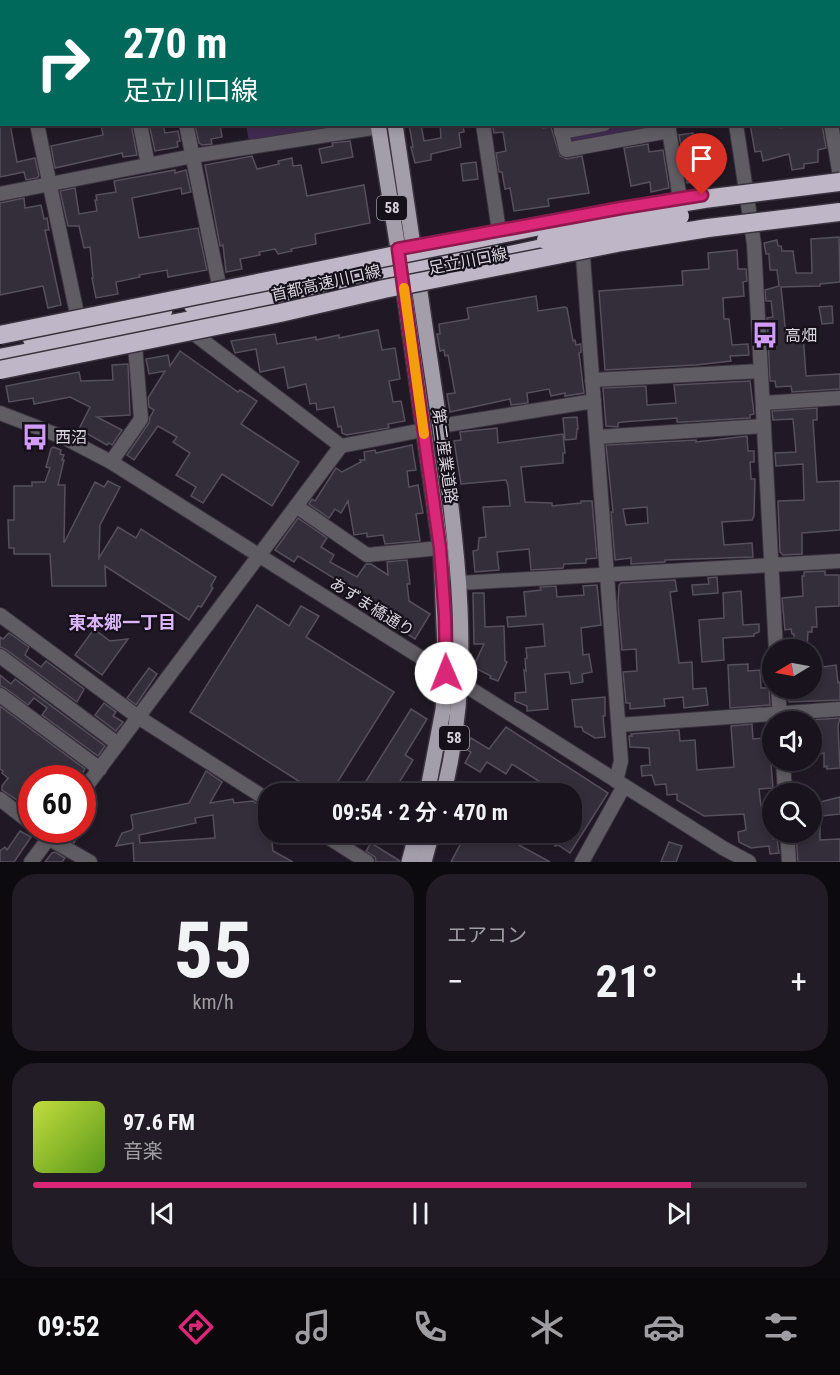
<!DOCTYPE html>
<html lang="ja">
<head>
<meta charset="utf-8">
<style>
	:root { --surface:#18131c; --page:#211c25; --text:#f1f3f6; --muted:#9f9ea3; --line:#36323b; --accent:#db2777 }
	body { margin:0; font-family:"Roboto Condensed","Noto Sans JP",sans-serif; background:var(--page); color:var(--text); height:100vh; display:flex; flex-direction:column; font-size:22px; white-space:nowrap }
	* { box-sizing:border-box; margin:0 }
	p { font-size:20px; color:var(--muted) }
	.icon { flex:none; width:33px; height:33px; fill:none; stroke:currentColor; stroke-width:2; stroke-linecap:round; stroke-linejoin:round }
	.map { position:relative; height:862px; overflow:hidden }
	.details { display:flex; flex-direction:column; gap:12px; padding:12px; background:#0d0a0f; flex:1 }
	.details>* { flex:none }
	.banner { position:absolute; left:0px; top:0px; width:840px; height:126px; box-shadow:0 3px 9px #0003,0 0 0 2px var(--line); background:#00695c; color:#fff; overflow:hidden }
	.needle { width:39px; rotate:260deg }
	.buttons { position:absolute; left:762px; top:639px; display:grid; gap:12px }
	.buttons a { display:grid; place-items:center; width:60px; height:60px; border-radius:50%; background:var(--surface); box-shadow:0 3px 9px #0003,0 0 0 2px var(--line); font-size:30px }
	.speed { position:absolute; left:18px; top:765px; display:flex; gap:12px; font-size:30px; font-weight:700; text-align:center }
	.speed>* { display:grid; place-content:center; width:78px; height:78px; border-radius:50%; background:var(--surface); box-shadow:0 3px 9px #0003,0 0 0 2px var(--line); line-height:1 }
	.speed .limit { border:9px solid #d22; background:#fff; color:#111 }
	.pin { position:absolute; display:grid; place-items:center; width:51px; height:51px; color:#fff; margin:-62px -26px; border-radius:50% 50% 50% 0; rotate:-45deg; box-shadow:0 0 6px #0007 }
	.pin .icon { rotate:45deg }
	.me { position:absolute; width:66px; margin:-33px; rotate:359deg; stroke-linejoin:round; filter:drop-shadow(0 0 4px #0008) }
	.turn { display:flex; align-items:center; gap:21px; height:126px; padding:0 24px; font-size:27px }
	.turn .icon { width:78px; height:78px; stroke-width:2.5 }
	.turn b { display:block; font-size:42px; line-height:51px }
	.big { font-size:45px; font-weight:700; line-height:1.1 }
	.details .card { flex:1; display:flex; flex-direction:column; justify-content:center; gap:9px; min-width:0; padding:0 21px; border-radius:24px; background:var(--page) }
	.details .dial { align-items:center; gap:0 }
	.dial b { font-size:78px; line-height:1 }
	.song { display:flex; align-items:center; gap:18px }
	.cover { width:72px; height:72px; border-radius:9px; background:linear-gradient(135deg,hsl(70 70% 55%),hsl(90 70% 35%)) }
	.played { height:6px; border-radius:3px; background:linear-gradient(90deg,var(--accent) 85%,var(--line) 85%) }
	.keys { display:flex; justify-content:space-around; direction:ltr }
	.heat { display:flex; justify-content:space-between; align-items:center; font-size:33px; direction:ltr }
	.details .tiles { flex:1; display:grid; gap:12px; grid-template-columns:1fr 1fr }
	.card:last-child { grid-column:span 2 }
	.trip { position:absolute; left:258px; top:783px; width:324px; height:60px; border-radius:24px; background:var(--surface); box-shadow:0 3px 9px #0003,0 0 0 2px var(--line); font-weight:700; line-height:60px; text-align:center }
	.dock { display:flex; height:96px; justify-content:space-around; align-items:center; background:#0a080b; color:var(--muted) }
	.dock .icon { width:42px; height:42px }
	.dock .on { color:var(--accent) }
	.dock b { font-size:27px; color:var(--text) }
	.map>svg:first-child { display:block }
	.green { fill:#412b51 }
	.building { fill:#342e3a; stroke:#564f5c; stroke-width:1.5; fill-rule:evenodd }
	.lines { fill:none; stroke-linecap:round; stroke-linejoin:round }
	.minor-casing { stroke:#3a333e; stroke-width:16 }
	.major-casing { stroke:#3a333e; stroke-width:18 }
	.highway-casing { stroke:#3a333e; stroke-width:21 }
	.minor { stroke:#605c63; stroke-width:14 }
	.major { stroke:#a49daa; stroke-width:15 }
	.highway { stroke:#bfb7c7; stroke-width:18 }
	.highway-bridge-casing { stroke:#3a333e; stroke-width:21; stroke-linecap:butt }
	.highway-bridge { stroke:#bfb7c7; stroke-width:18 }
	.route-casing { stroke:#8e194d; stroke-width:15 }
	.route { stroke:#db2777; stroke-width:10 }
	.slow { stroke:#f59e0b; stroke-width:10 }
	.labels { text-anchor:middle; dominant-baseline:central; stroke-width:4.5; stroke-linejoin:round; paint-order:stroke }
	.shield { fill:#16101b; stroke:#9d98a1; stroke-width:1.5 }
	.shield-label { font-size:15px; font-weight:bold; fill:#d7d3db }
	.street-label { font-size:16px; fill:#d7d3db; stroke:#16101b }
	.poi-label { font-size:16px; fill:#d7d3db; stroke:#16101b; text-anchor:start }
	.neighbourhood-label { font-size:18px; font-weight:bold; fill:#dab5f8; stroke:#16101b }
</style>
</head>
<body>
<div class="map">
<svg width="840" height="862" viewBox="0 0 840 862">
	<rect width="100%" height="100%" fill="#201925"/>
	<!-- green -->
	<g class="green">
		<path d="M0 0H95V1L2 2 0 68Z"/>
		<path d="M664 124 665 126 568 146 567 135 627 125Z"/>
		<path d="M246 125H360L249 142Z"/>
	</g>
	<!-- building -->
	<g class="building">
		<path d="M0 124H10L17 162 35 158 39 176 37 178 26 180 24 172 0 177Z"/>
		<path d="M101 124H131L137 155 123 157 122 153 55 168 51 146 103 135Z"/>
		<path d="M149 124H163L165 133 178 131 180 141 177 142 178 147 155 151Z"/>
		<path d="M200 124H220L222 137 211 139 212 144 202 145 199 143 195 125Z"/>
		<path d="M409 124H421L424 141 441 138 440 124H463L464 132 459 133 461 147 431 154V160L415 163 411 147H413Z"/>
		<path d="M492 124H542L543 128 551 127 560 156 567 159 582 156 589 193 548 199 549 206 514 211 510 188 505 189 502 172H499L496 153 506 151 503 132 494 133Z"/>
		<path d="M750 124H779L780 128 804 124H822L826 148 818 150V162L804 164V168L792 170 789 154 763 161 761 151 755 152Z"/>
		<path d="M693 133 697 155H699L700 163H698L701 181 687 183 679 135Z"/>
		<path d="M350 141 353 157 322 163 319 149 333 146 332 143Z"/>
		<path d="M648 144 649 152 663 150 669 188 651 192 650 182 631 186 624 148Z"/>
		<path d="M252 156 257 169 279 164 278 161 292 158 293 166 301 165 307 196 364 185 370 223 315 234 316 244 291 249 292 251 278 254 275 249 259 252 260 255 240 259 242 269 226 272 223 245 220 246 205 165Z"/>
		<path d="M476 162 478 179 463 181 461 164Z"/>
		<path d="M175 170V173L186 170 191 192 182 194 181 188 132 198 139 238 198 228 207 270 168 277 167 270 139 275 140 277 116 282 118 294 96 298 92 278H93L90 247 84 248 79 226H68L60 191 75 188 79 214 97 211 95 200H97L96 195 116 192 114 181Z"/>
		<path d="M24 198 25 208 41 205 44 219 47 218 49 230H45L61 305 48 308 43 286 0 295V203Z"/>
		<path d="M839 237 840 282 820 284V286L781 287 786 335 803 334 806 376 840 374V389L792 392 791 386 776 387 775 381H770L767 318 773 317 771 301H766L765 290 779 286 777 270H770L769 254H766L764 243 777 240 778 246H781L782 251H793L796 273H812L811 239Z"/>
		<path d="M737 250 738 269H746L747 281 743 282 744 296 723 298 724 319H729L732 345 748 344 749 355 730 356 731 361 696 365 605 370 599 291 683 285 682 271 709 269 708 253Z"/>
		<path d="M536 296 538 311 565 307 567 308 573 341 575 340 576 345 581 344V352L579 353 584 393 565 396V393L551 396 549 389 527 393 528 403 511 405 510 399 450 412 447 394 455 393 448 355 445 356 444 350 440 351 437 334H440L439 324 469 319 467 308Z"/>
		<path d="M832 306 833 323 822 324 819 307Z"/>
		<path d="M378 330 382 350 395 348 400 379 389 381 393 402 401 401 405 421 388 424 389 428 346 435 342 433 341 426 338 427 334 407 317 410 316 403 310 404 306 384 288 388 284 367 260 372 256 349 235 353 231 341 275 334 277 344 316 337V340L339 335V338Z"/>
		<path d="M180 351 238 392 240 390 257 401 241 424 299 462 272 506 222 474 203 503 191 496 196 487 176 475 190 453 173 442 177 437 158 426 134 460 127 455 149 423 150 417 154 410 149 407 148 398 165 371 149 374 146 359 168 355 170 366Z"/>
		<path d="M128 364 130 415 97 417 122 430 112 445 109 443 107 445 79 429 90 407 70 397 34 404 33 398 9 402 6 386 79 372 81 381 113 380 112 365Z"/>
		<path d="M750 381 754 414 750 415V418L684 422H677V418L622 422 618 423V427L606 426 603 388 646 386 647 405 676 403 674 385Z"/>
		<path d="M817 408V420H813L817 482 840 481V530L802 533V554L783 555 780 552 778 501 804 500 803 464 776 466 775 453 796 452 793 419 773 420 772 411Z"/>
		<path d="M577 417 578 429H577L576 439 565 440 563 418Z"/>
		<path d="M497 428 498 443 563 434 565 453H563V463L521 467 525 502 552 503V506L581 503V501H592L597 558 586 559V563L564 564 563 568 531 570 529 549 497 552 499 570 475 572 473 551 478 550 479 538 486 537 483 507 510 506 508 486 506 480 461 484 454 441 461 440 460 432Z"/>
		<path d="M747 436 748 451H754V462H750L751 479H755L754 516 752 520 722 522 724 545 752 543 753 557 665 560V562L631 564V558L615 560 611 512H613L606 445 696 440V442ZM647 507 648 523 626 525 623 509Z"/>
		<path d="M412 445 416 470 407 471 409 487 418 485 423 513 416 514 420 541 385 544 383 535 367 537V533L354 535 348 501 341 513 335 509 329 518 309 504 312 499 315 501 336 468 342 472 361 462 360 460H365L364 452 375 450 376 453Z"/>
		<path d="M53 447 61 450 60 454 64 455 62 460H64L58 485H65L64 543 95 482 104 487 108 481 120 487 100 525 99 558 118 527 136 538 141 529 216 577 211 586 213 588 201 607 198 606 189 620 105 566 106 586H52L50 554H14V548H9L8 520H14V486H32V482H45L50 468 46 467 51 449Z"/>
		<path d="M298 518 327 538 321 547 334 555 330 562 357 577 366 564H371L388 575 387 562 407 560 410 584H407L409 601 430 614 415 639 385 620 386 619 374 611 376 608 350 588 298 556 294 562 275 550Z"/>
		<path d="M825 571V575H839V606L816 607 817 627H812V632H808L807 648H795L794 634H792L791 629 785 630 782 598 803 596 802 576H804V572Z"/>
		<path d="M717 577 718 593 693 595 692 585 709 584 708 578Z"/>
		<path d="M675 580 677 591 670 592 679 663 692 662 693 689 706 688 708 705 684 708 683 697 664 699 665 706 630 709V703H626L623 672 637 671 636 649 622 650 618 605 619 585 621 583Z"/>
		<path d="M597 585 601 625 581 628 583 655 589 654 592 672 582 674 583 682 571 684 569 672 545 674 548 709 527 711V706L515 701V693L526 692 524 670 526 671 525 659 527 658 526 648 545 646 543 624 508 627 507 617 526 616 524 592 541 590 540 587 556 586 557 597 584 595 583 586Z"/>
		<path d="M741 591 743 625 759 624V632L754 634V636L723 638 724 660 702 662 699 620 724 618 723 593Z"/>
		<path d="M473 593H484L485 627 504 626 505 661 507 662 498 681 490 678 491 676 473 667 484 644H474Z"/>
		<path d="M257 605 289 626 301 606 319 616 306 637 394 692 330 794H319L190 712Z"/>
		<path d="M94 629 110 641 128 639 102 675 75 655Z"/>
		<path d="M9 633 29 647 25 655 41 667 46 661 84 689 77 702 5 649 0 647V637L3 639Z"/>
		<path d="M822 662 823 667 836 665 838 683 840 682V700L789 702 787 688H812V663Z"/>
		<path d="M748 664V671L760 670 761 688H769L770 705 730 708 728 665Z"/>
		<path d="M149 668 157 674 136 705 127 698Z"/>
		<path d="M0 675 11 684 15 679 105 746 98 756 42 715 47 708 34 698 28 705 5 688 0 686Z"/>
		<path d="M605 697V716H603L605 737 595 738 583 731 582 727H575L572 700Z"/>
		<path d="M104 703 116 712 113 716 123 722 116 731 95 715Z"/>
		<path d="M0 706 85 769 82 774 80 772 76 778H32V800L26 806 2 790V786L8 778 2 773 3 771 0 769Z"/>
		<path d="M411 709 427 719 405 755 413 760 400 781 410 788 407 794H358Z"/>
		<path d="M840 718 838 726 840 768 827 769V766L824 767V753L812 756V722L793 721Z"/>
		<path d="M752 724 753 739 765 738 769 740 773 788 759 789 761 806H772L773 839 777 838 779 853 770 854 769 846 751 848 739 842 738 832 746 830 744 814 704 816 677 800V794L667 795 666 784 655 785 652 775 642 776 641 766 650 765 649 748 630 747 629 736H632L631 734 679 730 680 741 695 740 697 770 734 767 731 726Z"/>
		<path d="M506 727 608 793 570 853 558 845 555 846 549 832H572V794H551L553 790 512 764 506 774 487 762 480 772 465 763 471 752 464 748 471 738 489 749Z"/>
		<path d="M206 771 222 782 210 803 233 799 234 803 253 801 268 810V832H271L273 851 293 862H134L133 843 116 846 122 833 132 830 133 827 131 815 189 803ZM213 815 215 838 140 843 139 835 196 823 195 818Z"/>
		<path d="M473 783 493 794H467Z"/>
		<path d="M840 797V814L822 816 820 802Z"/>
		<path d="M812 808 820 809V840L840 839V862H798L796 835 812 834Z"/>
		<path d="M67 830H75L79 832 74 843 63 836Z"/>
		<path d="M20 831 31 837 14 862H0V851L5 847 7 850Z"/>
		<path d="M453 832H524L517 844 550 862H451L463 839Z"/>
		<path d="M669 842 682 846 676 862H661Z"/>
		<path d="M371 843 400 861V862H376L375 857 366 851Z"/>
		<path d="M55 852 65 858 62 862H45L52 853Z"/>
	</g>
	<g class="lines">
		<!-- minor casing -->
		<g class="minor-casing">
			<g id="minor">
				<path d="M103 0V2"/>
				<path d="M464 0V2"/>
				<path d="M544 0V2"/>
				<path d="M589 0V2"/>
				<path d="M630 0V2"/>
				<path d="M715 0V2"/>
				<path d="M811 0V2"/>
				<path d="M150 2 152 0"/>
				<path d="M838 21 840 20"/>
				<path d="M0 74 2 73"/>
				<path d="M37 124 77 314"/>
				<path d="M140 124 148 165"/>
				<path d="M186 124 219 285"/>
				<path d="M483 124 499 231"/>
				<path d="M560 124 566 150 669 131"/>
				<path d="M668 124 680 199"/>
				<path d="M736 124 754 244 776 650"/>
				<path d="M831 124 840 176"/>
				<path d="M561 132 604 124"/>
				<path d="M0 194 193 156 379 127"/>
				<path d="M583 257 621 761 616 781"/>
				<path d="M193 333 341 446 423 430"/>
				<path d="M592 380 761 371"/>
				<path d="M763 403 840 398"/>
				<path d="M0 413 65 438 111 462 723 848 749 862"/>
				<path d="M440 426 594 401"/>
				<path d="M597 437 764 426"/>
				<path d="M111 462 141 419 135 345"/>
				<path d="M296 506 367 555 440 548"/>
				<path d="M459 583 840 561"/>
				<path d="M0 615 138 717 268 800"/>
				<path d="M0 656 118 744"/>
				<path d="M778 688 780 719"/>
				<path d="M0 695 100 769"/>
				<path d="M619 725 840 709"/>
				<path d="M783 760 785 794"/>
				<path d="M82 792 341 446"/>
				<path d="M0 799 32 824"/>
				<path d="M38 830 48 838 90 862"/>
				<path d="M320 832 367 862"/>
				<path d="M787 832 789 862"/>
				<path d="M31 862 55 830"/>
				<path d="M582 862 624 786"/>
			</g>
		</g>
		<!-- major casing -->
		<g class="major-casing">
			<g id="major">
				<path d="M360 0V2"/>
				<path d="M376 0V2"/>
				<path d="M378 124 398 249 441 552 446 673 443 710 427 794"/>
				<path d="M395 124C409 214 422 304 435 393 454 524 478 663 443 794"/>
				<path d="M409 862 417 832"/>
				<path d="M424 862 432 832"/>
			</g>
		</g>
		<!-- highway casing -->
		<g class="highway-casing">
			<g id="highway">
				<path d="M478 262 547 247"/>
				<path d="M193 305 494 249"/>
				<path d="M32 339 163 311"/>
				<path d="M0 358 342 290"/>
			</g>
		</g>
		<!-- minor -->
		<use href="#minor" class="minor"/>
		<!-- major -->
		<use href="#major" class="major"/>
		<!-- highway -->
		<use href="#highway" class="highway"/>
		<!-- highway-bridge casing -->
		<g class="highway-bridge-casing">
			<g id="highway-bridge">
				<path d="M546 240 680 216"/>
				<path d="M0 335 540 226 704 199 840 182"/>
				<path d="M0 370 280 313 384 289 622 242 708 228 840 212"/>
			</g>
		</g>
		<!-- highway-bridge -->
		<use href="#highway-bridge" class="highway-bridge"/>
	</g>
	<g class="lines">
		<!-- route casing -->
		<g class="route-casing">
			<path id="route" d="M446 673 445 617 440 548 398 249 621 208 702 195"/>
		</g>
		<!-- route -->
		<use href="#route" class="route"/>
		<!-- slow -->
		<path class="slow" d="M404 288 424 434"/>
	</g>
	<!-- icons -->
	<defs>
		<g id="bus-bare" transform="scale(2.07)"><path d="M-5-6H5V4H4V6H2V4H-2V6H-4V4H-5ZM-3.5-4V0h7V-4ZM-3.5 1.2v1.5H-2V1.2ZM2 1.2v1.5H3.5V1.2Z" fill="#d29cfd" stroke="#16101b" stroke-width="2.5" paint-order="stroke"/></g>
	</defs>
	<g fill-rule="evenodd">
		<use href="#bus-bare" x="765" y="335"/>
		<use href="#bus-bare" x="35" y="437"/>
	</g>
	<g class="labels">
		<!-- shield labels -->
		<g class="shield">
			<rect x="377" y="196" width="30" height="24" rx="4.5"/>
			<rect x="439" y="726" width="30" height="24" rx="4.5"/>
		</g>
		<g class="shield-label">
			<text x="392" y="208">58</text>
			<text x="454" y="738">58</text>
		</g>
		<!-- street labels -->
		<g class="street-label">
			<text transform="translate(468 261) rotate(-11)">足立川口線</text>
			<text transform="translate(326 283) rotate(-13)">首都高速川口線</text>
			<text transform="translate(445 456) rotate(82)">第二産業道路</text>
			<text transform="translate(372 607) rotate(32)">あずま橋通り</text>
		</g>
		<!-- poi labels -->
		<g class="poi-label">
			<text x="785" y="335">高畑</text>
			<text x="55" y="437">西沼</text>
		</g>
		<!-- neighbourhood labels -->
		<g class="neighbourhood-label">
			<text x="122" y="622">東本郷一丁目</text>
		</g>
	</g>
</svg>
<div class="buttons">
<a><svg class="needle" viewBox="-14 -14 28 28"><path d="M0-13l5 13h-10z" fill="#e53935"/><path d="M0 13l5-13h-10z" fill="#9f9ea3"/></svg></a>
<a><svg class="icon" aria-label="sound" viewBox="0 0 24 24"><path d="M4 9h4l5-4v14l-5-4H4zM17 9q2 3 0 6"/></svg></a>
<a><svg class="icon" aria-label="search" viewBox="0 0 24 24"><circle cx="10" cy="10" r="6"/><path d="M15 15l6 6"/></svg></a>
</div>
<div class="speed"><div class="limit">60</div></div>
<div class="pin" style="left:702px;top:195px;background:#d93025"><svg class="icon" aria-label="arrive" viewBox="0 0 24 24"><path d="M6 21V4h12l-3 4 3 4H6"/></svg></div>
<svg class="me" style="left:446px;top:673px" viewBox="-20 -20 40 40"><circle r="19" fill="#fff"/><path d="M0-13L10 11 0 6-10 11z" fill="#db2777"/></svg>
<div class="trip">09:54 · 2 分 · 470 m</div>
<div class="banner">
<div class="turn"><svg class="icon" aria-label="right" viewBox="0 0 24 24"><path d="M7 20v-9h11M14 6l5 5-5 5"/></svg><div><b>270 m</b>足立川口線</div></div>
</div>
</div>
<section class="details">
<div class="tiles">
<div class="card dial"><b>55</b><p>km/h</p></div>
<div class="card"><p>エアコン</p>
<div class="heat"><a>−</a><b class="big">21°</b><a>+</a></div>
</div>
<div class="card">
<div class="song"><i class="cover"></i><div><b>97.6 FM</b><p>音楽</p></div></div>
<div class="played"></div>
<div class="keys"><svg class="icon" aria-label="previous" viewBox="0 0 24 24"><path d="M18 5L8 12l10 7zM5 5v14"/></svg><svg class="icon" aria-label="pause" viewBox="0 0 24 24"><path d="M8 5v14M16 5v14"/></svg><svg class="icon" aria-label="next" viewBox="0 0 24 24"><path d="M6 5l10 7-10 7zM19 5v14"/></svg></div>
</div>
</div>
</section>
<nav class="dock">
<b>09:52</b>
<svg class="icon on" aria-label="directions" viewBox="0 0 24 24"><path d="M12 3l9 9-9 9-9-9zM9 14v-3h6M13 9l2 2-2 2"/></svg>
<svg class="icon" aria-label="music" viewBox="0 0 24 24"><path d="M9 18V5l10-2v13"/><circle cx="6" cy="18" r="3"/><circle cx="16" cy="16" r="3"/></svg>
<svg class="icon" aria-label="phone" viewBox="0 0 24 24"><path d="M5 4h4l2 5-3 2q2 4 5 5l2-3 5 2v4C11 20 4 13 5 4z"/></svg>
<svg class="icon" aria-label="climate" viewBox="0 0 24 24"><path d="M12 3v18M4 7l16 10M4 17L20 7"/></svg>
<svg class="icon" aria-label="car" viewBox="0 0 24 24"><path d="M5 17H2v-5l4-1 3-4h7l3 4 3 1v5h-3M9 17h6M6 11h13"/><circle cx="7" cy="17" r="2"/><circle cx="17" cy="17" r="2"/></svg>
<svg class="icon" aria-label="filters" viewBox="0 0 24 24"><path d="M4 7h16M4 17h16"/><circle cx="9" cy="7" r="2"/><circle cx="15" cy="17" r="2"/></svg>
</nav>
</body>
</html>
